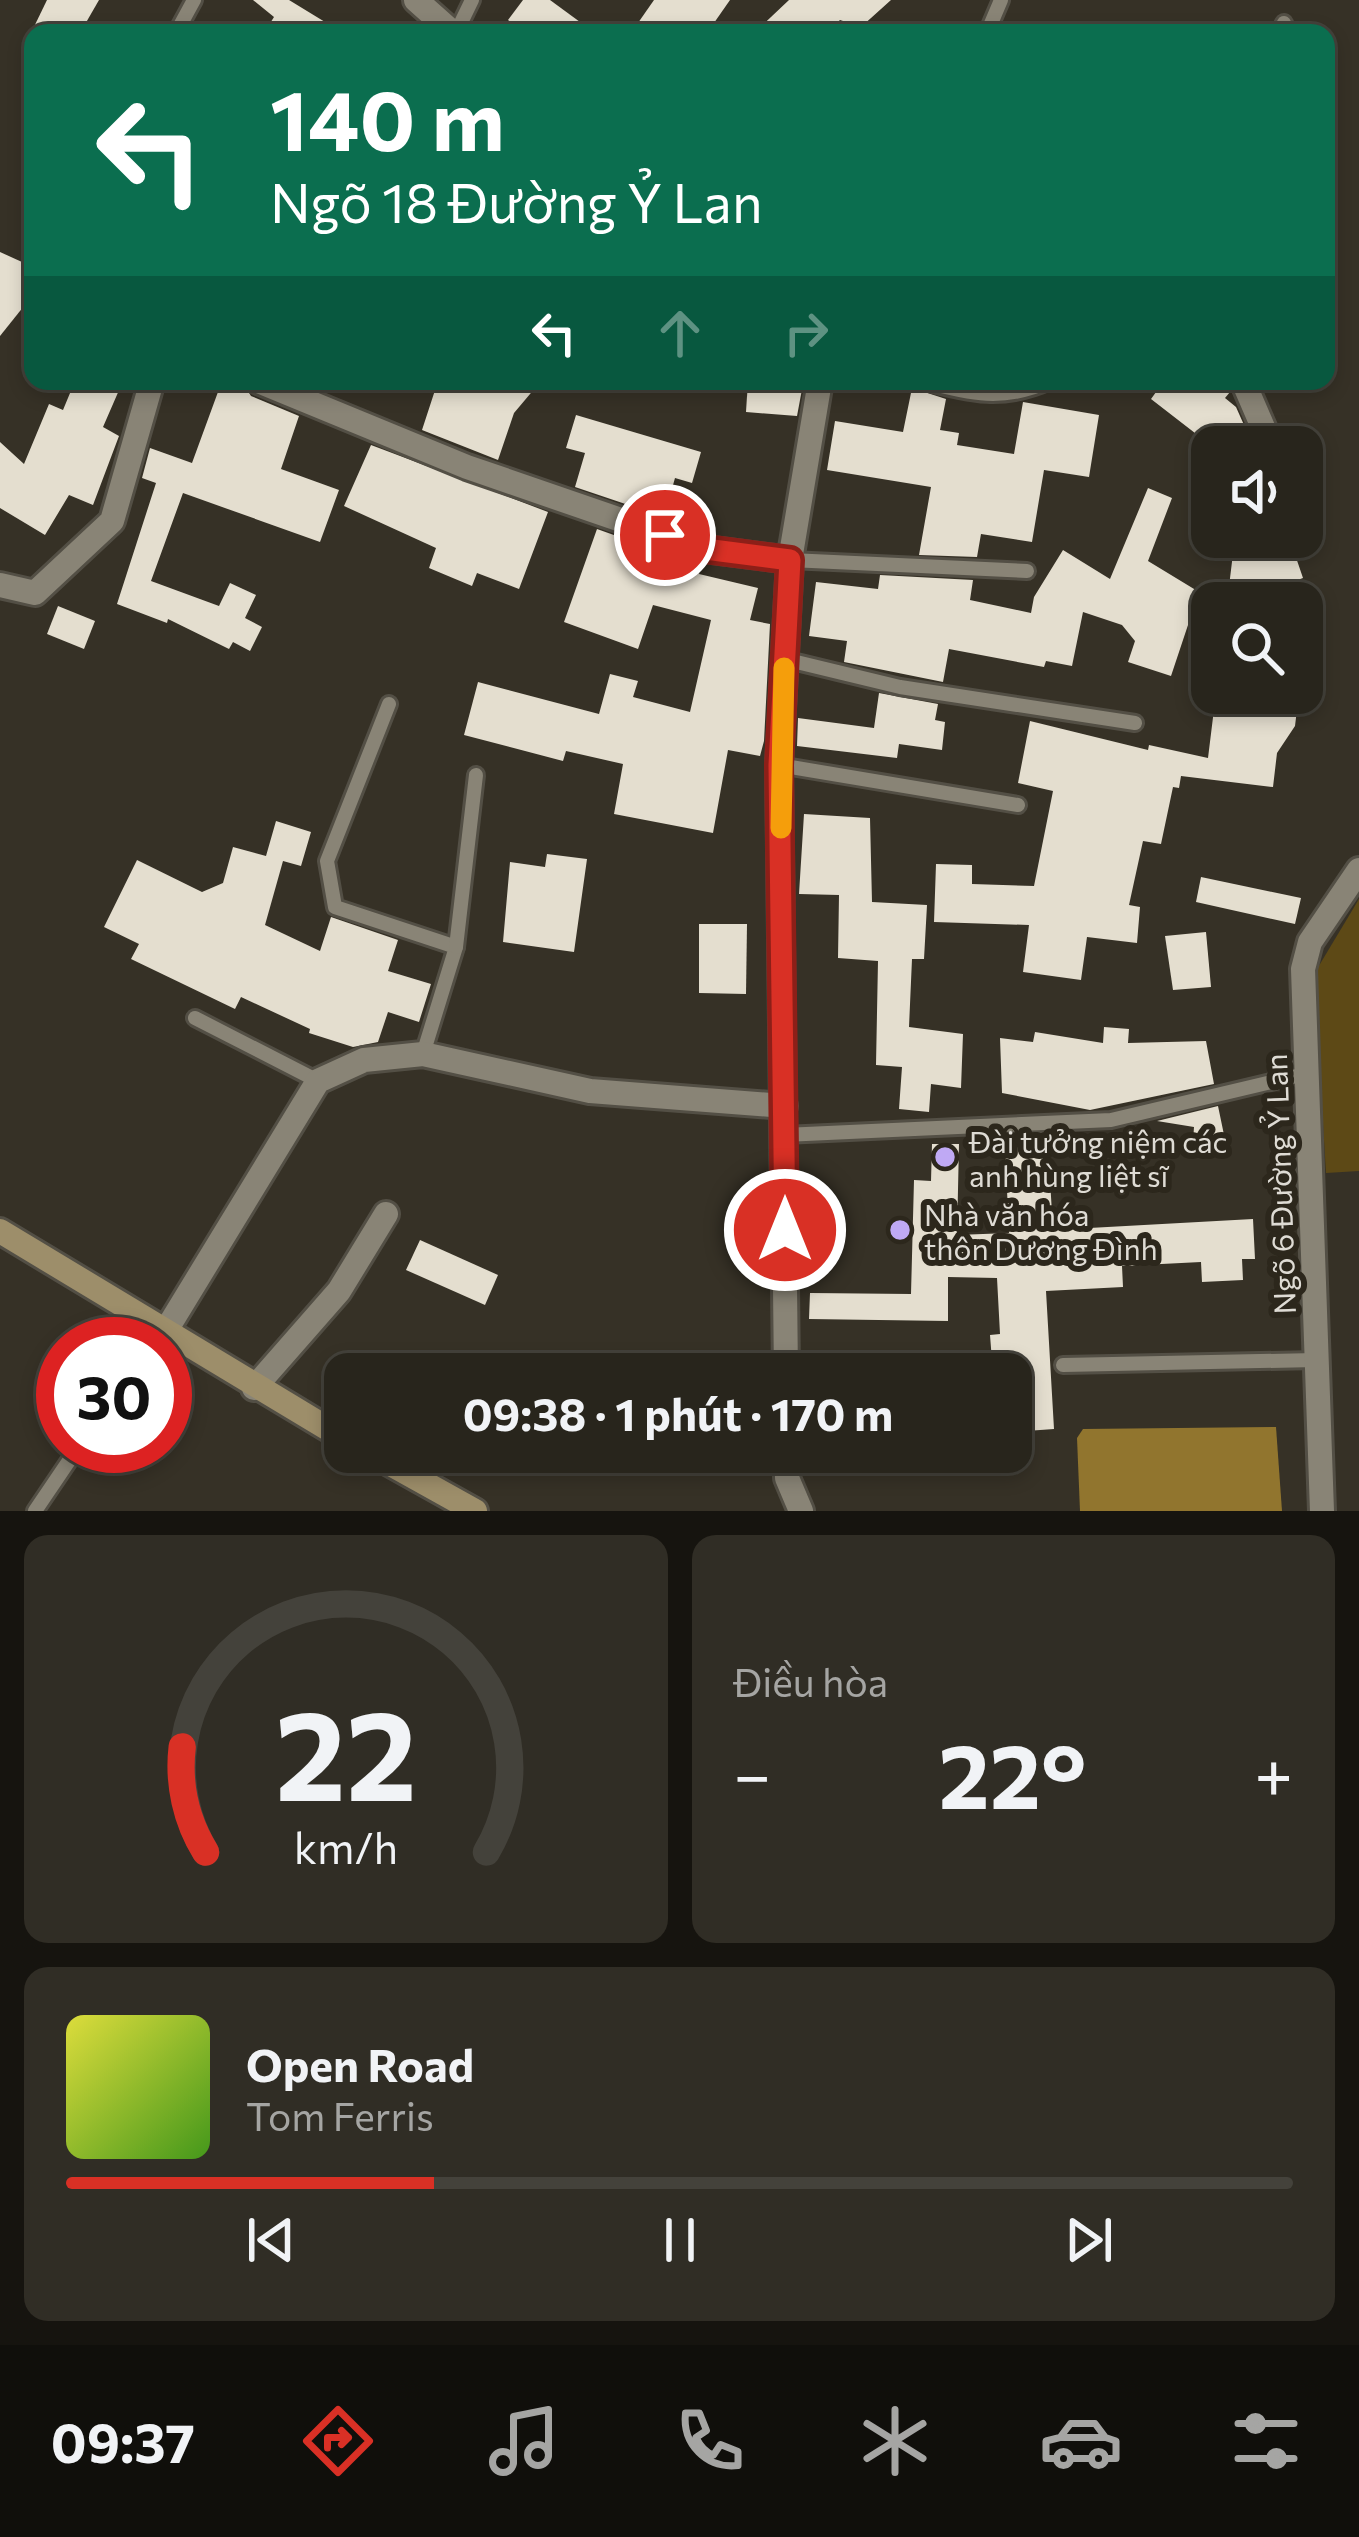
<!DOCTYPE html>
<html lang="vi">
<head>
<meta charset="utf-8">
<style>
	:root { --surface:#28251c; --page:#302d25; --text:#f1f3f6; --muted:#a5a5a3; --line:#44423b; --accent:#d93025 }
	body { margin:0; font-family:Commissioner,sans-serif; background:var(--page); color:var(--text); height:100vh; display:flex; flex-direction:column; font-size:45px; white-space:nowrap }
	* { box-sizing:border-box; margin:0 }
	p { font-size:39px; color:var(--muted) }
	.icon { flex:none; width:66px; height:66px; fill:none; stroke:currentColor; stroke-width:2; stroke-linecap:round; stroke-linejoin:round }
	.map { position:relative; height:1511px; overflow:hidden }
	.sheet { display:flex; flex-direction:column; gap:24px; padding:24px; background:#16140f; flex:1 }
	.sheet>* { flex:none }
	.hud { position:absolute; left:24px; top:24px; width:1311px; height:366px; border-radius:24px; box-shadow:0 6px 18px #0003,0 0 0 3px var(--line); background:#0b6e4f; color:#fff; overflow:hidden }
	.tools { position:absolute; left:1191px; top:426px; display:grid; gap:24px }
	.tools a { display:grid; place-items:center; width:132px; height:132px; border-radius:24px; background:var(--surface); box-shadow:0 6px 18px #0003,0 0 0 3px var(--line); font-size:60px }
	.speed { position:absolute; left:36px; top:1317px; display:flex; gap:24px; font-size:60px; font-weight:700; text-align:center }
	.speed>* { display:grid; place-content:center; width:156px; height:156px; border-radius:50%; background:var(--surface); box-shadow:0 6px 18px #0003,0 0 0 3px var(--line); line-height:1 }
	.speed .limit { border:18px solid #d22; background:#fff; color:#111 }
	.pin { position:absolute; display:grid; place-items:center; width:102px; height:102px; color:#fff; margin:-51px; border:6px solid #fff; border-radius:50%; box-shadow:0 3px 12px #0007 }
	.me { position:absolute; width:132px; margin:-66px; rotate:0deg; stroke-linejoin:round; filter:drop-shadow(0 0 9px #0008) }
	.turn { display:flex; align-items:center; gap:42px; height:252px; padding:0 48px; font-size:54px }
	.turn .icon { width:156px; height:156px; stroke-width:2.5 }
	.turn b { display:block; font-size:84px; line-height:102px }
	.lanes { display:flex; align-items:center; height:114px; padding:0 48px; background:#0003; justify-content:center; gap:60px; direction:ltr }
	.lanes .off { opacity:.35 }
	.big { font-size:90px; font-weight:700; line-height:1.1 }
	.sheet .tile { flex:1; display:flex; flex-direction:column; justify-content:center; gap:18px; min-width:0; padding:0 42px; border-radius:24px; background:var(--page) }
	.sheet .dial { align-items:center; gap:0 }
	.dial svg { height:312px; overflow:visible; fill:none; stroke:var(--line); stroke-width:7; stroke-linecap:round; text-anchor:middle }
	.dial text { fill:var(--text); stroke:none }
	.song { display:flex; align-items:center; gap:36px }
	.cover { width:144px; height:144px; border-radius:18px; background:linear-gradient(135deg,hsl(60 70% 55%),hsl(100 70% 35%)) }
	.played { height:12px; border-radius:6px; background:linear-gradient(90deg,var(--accent) 30%,var(--line) 30%) }
	.keys { display:flex; justify-content:space-around; direction:ltr }
	.heat { display:flex; justify-content:space-between; align-items:center; font-size:66px; direction:ltr }
	.sheet .tiles { flex:1; display:grid; gap:24px; grid-template-columns:1fr 1fr }
	.tile:last-child { grid-column:span 2 }
	.trip { position:absolute; left:324px; top:1353px; width:708px; height:120px; border-radius:24px; background:var(--surface); box-shadow:0 6px 18px #0003,0 0 0 3px var(--line); font-weight:700; line-height:120px; text-align:center }
	.tabs { display:flex; height:192px; justify-content:space-around; align-items:center; background:#100f0b; color:var(--muted) }
	.tabs .icon { width:84px; height:84px }
	.tabs .on { color:var(--accent) }
	.tabs b { font-size:54px; color:var(--text) }
	.map>svg:first-child { display:block }
	.green { fill:#5d4916 }
	.water { fill:#91752e }
	.building { fill:#e4decf }
	.lines { fill:none; stroke-linecap:round; stroke-linejoin:round }
	.service-casing { stroke:#534f45; stroke-width:20 }
	.minor-casing { stroke:#534f45; stroke-width:30 }
	.secondary-casing { stroke:#534f45; stroke-width:30 }
	.service { stroke:#898476; stroke-width:14 }
	.minor { stroke:#898476; stroke-width:24 }
	.secondary { stroke:#9d8e6a; stroke-width:24 }
	.route-casing { stroke:#8d1f18; stroke-width:30 }
	.route { stroke:#d93025; stroke-width:21 }
	.slow { stroke:#f59e0b; stroke-width:21 }
	.poi-dot { fill:#bfa9f4; stroke:#2c271c; stroke-width:4.5 }
	.labels { text-anchor:middle; dominant-baseline:central; stroke-width:12; stroke-linejoin:round; paint-order:stroke }
	.poi-label { font-size:30px; fill:#dedbd4; stroke:#2c271c; text-anchor:start }
	.street-label { font-size:30px; fill:#dedbd4; stroke:#2c271c }
</style>
</head>
<body>
<div class="map">
<svg width="1359" height="1511" viewBox="0 0 1359 1511">
	<rect width="100%" height="100%" fill="#363126"/>
	<!-- green -->
	<path class="green" d="M1359 899V1171L1326 1173 1314 974Z"/>
	<!-- water -->
	<path class="water" d="M1276 1427 1282 1511H1080L1077 1438 1083 1429Z"/>
	<!-- building -->
	<g class="building">
		<path d="M47 0H99L80 33H31Z"/>
		<path d="M253 0H289L343 33H264L274 17Z"/>
		<path d="M523 0H550L595 33H525L508 20Z"/>
		<path d="M654 0H730L707 33H631Z"/>
		<path d="M789 0H891L861 27 840 20 826 33H754Z"/>
		<path d="M0 252 33 267V286L24 306 0 336Z"/>
		<path d="M75 381H123L103 427 119 436 93 505 69 495 45 535 0 508V442L24 464 49 404 63 410Z"/>
		<path d="M222 381H242L251 396 299 416 281 469 339 490 320 542 183 493 151 581 219 606 230 583 256 595 245 618 262 627 250 651 233 642 229 649 168 619 167 623 117 604 156 483 142 478 150 448 192 463Z"/>
		<path d="M438 381H541L514 413 498 460 422 430Z"/>
		<path d="M748 381 803 384 797 416 746 412Z"/>
		<path d="M1164 381H1227L1230 392 1225 398 1236 407 1248 434 1237 447H1213L1151 399Z"/>
		<path d="M912 388 946 399 940 430 959 433 957 445 1014 454 1023 402 1099 415 1089 477 1044 470 1032 542 981 534 977 557 919 555 931 487 827 470 835 421 903 432Z"/>
		<path d="M576 415 701 452 692 483 675 478 664 517 575 487 585 453 566 448Z"/>
		<path d="M371 445 548 512 519 589 477 573 472 586 429 568 436 548 344 506Z"/>
		<path d="M1148 488 1172 498 1148 561 1199 592 1171 676 1128 662 1135 641 1122 625 1083 612 1072 666 1046 661 1044 667 949 649 943 682 844 662 847 641 809 636 816 582 878 589 880 575 973 580 970 600 1031 613 1034 597 1063 550 1110 579Z"/>
		<path d="M597 529 701 566 699 574 758 588 750 620 770 624 764 741 760 756 728 750 713 833 614 814 623 764 566 751 563 761 464 735 478 682 599 714 610 674 638 681 633 697 690 712 711 620 653 605 638 649 564 622Z"/>
		<path d="M1235 537 1240 549 1289 537 1303 578 1256 595 1259 603H1227Z"/>
		<path d="M58 606 95 621 84 649 47 634Z"/>
		<path d="M879 693 938 704 935 720 945 722 942 750 899 744 897 758 797 746 798 718 874 728Z"/>
		<path d="M1216 693H1299L1295 726 1277 753 1273 787 1181 776 1179 788 1173 787 1161 844 1143 841 1129 905 1140 907 1137 943 1087 937 1081 980 1023 972 1029 925 934 922 936 864 972 865V884L1034 886 1053 791 1018 783 1030 721 1148 750 1149 745 1208 758Z"/>
		<path d="M804 814 870 818 872 902 927 905 924 959H912L909 1027 963 1034 961 1088 931 1084 929 1112 899 1109 902 1067 876 1065 878 961 838 958 839 895 799 894Z"/>
		<path d="M276 821 311 832 301 866 283 861 265 925 320 951 331 917 398 940 388 971 431 984 419 1022 388 1012 378 1042 353 1047 309 1033 310 1029 241 997 235 1009 131 959 139 944 104 927 137 860 202 892 223 883 233 847 266 856Z"/>
		<path d="M547 854 587 859 574 952 503 942 510 862 545 867Z"/>
		<path d="M1201 877 1301 898 1295 924 1196 902Z"/>
		<path d="M699 924H747L746 994 699 993Z"/>
		<path d="M1206 932 1211 987 1173 990 1165 936Z"/>
		<path d="M1104 1027 1129 1029 1128 1043 1206 1041 1214 1084 1090 1110 1002 1093 1000 1038 1033 1042 1035 1032 1103 1043Z"/>
		<path d="M1218 1106 1228 1154 1192 1156 1194 1127 1157 1121Z"/>
		<path d="M932 1144H959L957 1235 1009 1233 1005 1148 1048 1146 1053 1230 1253 1219 1255 1259H1242L1243 1280 1202 1282 1201 1262 1122 1266 1123 1287 1046 1291 1054 1429 1011 1432V1374H993L990 1335 1000 1334 997 1278 948 1277V1321L809 1319 810 1293 911 1294 914 1180 931 1181Z"/>
		<path d="M420 1240 498 1275 485 1305 406 1270Z"/>
	</g>
	<g class="lines">
		<!-- service casing -->
		<g class="service-casing">
			<g id="service">
				<path d="M176 33 194 0"/>
				<path d="M456 33 472 0"/>
				<path d="M987 33 1001 0"/>
				<path d="M1279 33 1284 23"/>
				<path d="M922 381C970 394 1004 402 1050 381"/>
				<path d="M790 560 1027 571"/>
				<path d="M784 659 900 687 1135 723"/>
				<path d="M389 704 327 861 335 907 456 947 423 1054"/>
				<path d="M779 765 1018 805"/>
				<path d="M456 947 476 775"/>
				<path d="M195 1018 318 1081"/>
				<path d="M784 1135 1111 1120 1305 1074"/>
				<path d="M1063 1365 1316 1360"/>
				<path d="M35 1511 79 1446"/>
			</g>
		</g>
		<!-- minor casing -->
		<g class="minor-casing">
			<g id="minor">
				<path d="M416 0 453 33"/>
				<path d="M258 381 467 467 705 549 790 560"/>
				<path d="M1243 381 1268 439"/>
				<path d="M0 585 35 593 112 521 152 381"/>
				<path d="M165 1332 318 1081 364 1060 423 1054 590 1091 784 1106"/>
				<path d="M786 1374 779 765 790 560 820 381"/>
				<path d="M254 1388 339 1291 386 1214"/>
				<path d="M787 1452V1478L801 1511"/>
				<path d="M1322 1511 1303 969 1310 942 1359 870"/>
			</g>
		</g>
		<!-- secondary casing -->
		<g class="secondary-casing">
			<g id="secondary">
				<path d="M0 1231 345 1439"/>
				<path d="M369 1452 475 1511"/>
			</g>
		</g>
		<!-- service -->
		<use href="#service" class="service"/>
		<!-- minor -->
		<use href="#minor" class="minor"/>
		<!-- secondary -->
		<use href="#secondary" class="secondary"/>
	</g>
	<g class="lines">
		<!-- route casing -->
		<g class="route-casing">
			<path id="route" d="M665 535 705 549 790 560 779 765 785 1230"/>
		</g>
		<!-- route -->
		<use href="#route" class="route"/>
		<!-- slow -->
		<path class="slow" d="M781 828 784 668"/>
	</g>
	<!-- markers -->
	<g class="poi-dot">
		<circle cx="945" cy="1157" r="12"/>
		<circle cx="900" cy="1230" r="12"/>
	</g>
	<g class="labels">
		<!-- poi labels -->
		<g class="poi-label">
			<text x="969" y="1140">Đài tưởng niệm các<tspan x="969" dy="34">anh hùng liệt sĩ</tspan></text>
			<text x="924" y="1213">Nhà văn hóa<tspan x="924" dy="34">thôn Dương Đình</tspan></text>
		</g>
		<!-- street labels -->
		<g class="street-label">
			<text transform="translate(1279 1184) rotate(-92)">Ngõ 6 Đường Ỷ Lan</text>
		</g>
	</g>
</svg>
<div class="tools">
<a><svg class="icon" aria-label="sound" viewBox="0 0 24 24"><path d="M4 9h4l5-4v14l-5-4H4zM17 9q2 3 0 6"/></svg></a>
<a><svg class="icon" aria-label="search" viewBox="0 0 24 24"><circle cx="10" cy="10" r="6"/><path d="M15 15l6 6"/></svg></a>
</div>
<div class="speed"><div class="limit">30</div></div>
<div class="pin" style="left:665px;top:535px;background:#d93025"><svg class="icon" aria-label="arrive" viewBox="0 0 24 24"><path d="M6 21V4h12l-3 4 3 4H6"/></svg></div>
<svg class="me" style="left:785px;top:1230px" viewBox="-20 -20 40 40"><circle r="17" fill="#d93025" stroke="#fff" stroke-width="3"/><path d="M0-11L8 9 0 5-8 9z" fill="#fff"/></svg>
<div class="trip">09:38 · 1 phút · 170 m</div>
<div class="hud">
<div class="turn"><svg class="icon" aria-label="left" viewBox="0 0 24 24"><path d="M17 20v-9H6M10 6l-5 5 5 5"/></svg><div><b>140 m</b>Ngõ 18 Đường Ỷ Lan</div></div>
<div class="lanes"><svg class="icon" aria-label="left" viewBox="0 0 24 24"><path d="M17 20v-9H6M10 6l-5 5 5 5"/></svg><svg class="icon off" aria-label="ahead" viewBox="0 0 24 24"><path d="M12 20V5M6 11l6-6 6 6"/></svg><svg class="icon off" aria-label="right" viewBox="0 0 24 24"><path d="M7 20v-9h11M14 6l5 5-5 5"/></svg></div>
</div>
</div>
<section class="sheet">
<div class="tiles">
<div class="tile dial"><svg viewBox="0 0 100 80">
<path d="M14 69A42 42 0 1 1 86 69"/>
<path d="M14 69A42 42 0 0 1 8 42" stroke="#d93025"/>
<text x="50" y="56" font-size="32" font-weight="700">22</text>
<text x="50" y="72" font-size="11">km/h</text>
</svg></div>
<div class="tile"><p>Điều hòa</p>
<div class="heat"><a>−</a><b class="big">22°</b><a>+</a></div>
</div>
<div class="tile">
<div class="song"><i class="cover"></i><div><b>Open Road</b><p>Tom Ferris</p></div></div>
<div class="played"></div>
<div class="keys"><svg class="icon" aria-label="previous" viewBox="0 0 24 24"><path d="M18 5L8 12l10 7zM5 5v14"/></svg><svg class="icon" aria-label="pause" viewBox="0 0 24 24"><path d="M8 5v14M16 5v14"/></svg><svg class="icon" aria-label="next" viewBox="0 0 24 24"><path d="M6 5l10 7-10 7zM19 5v14"/></svg></div>
</div>
</div>
</section>
<nav class="tabs">
<b>09:37</b>
<svg class="icon on" aria-label="directions" viewBox="0 0 24 24"><path d="M12 3l9 9-9 9-9-9zM9 14v-3h6M13 9l2 2-2 2"/></svg>
<svg class="icon" aria-label="music" viewBox="0 0 24 24"><path d="M9 18V5l10-2v13"/><circle cx="6" cy="18" r="3"/><circle cx="16" cy="16" r="3"/></svg>
<svg class="icon" aria-label="phone" viewBox="0 0 24 24"><path d="M5 4h4l2 5-3 2q2 4 5 5l2-3 5 2v4C11 20 4 13 5 4z"/></svg>
<svg class="icon" aria-label="climate" viewBox="0 0 24 24"><path d="M12 3v18M4 7l16 10M4 17L20 7"/></svg>
<svg class="icon" aria-label="car" viewBox="0 0 24 24"><path d="M5 17H2v-5l4-1 3-4h7l3 4 3 1v5h-3M9 17h6M6 11h13"/><circle cx="7" cy="17" r="2"/><circle cx="17" cy="17" r="2"/></svg>
<svg class="icon" aria-label="filters" viewBox="0 0 24 24"><path d="M4 7h16M4 17h16"/><circle cx="9" cy="7" r="2"/><circle cx="15" cy="17" r="2"/></svg>
</nav>
</body>
</html>
